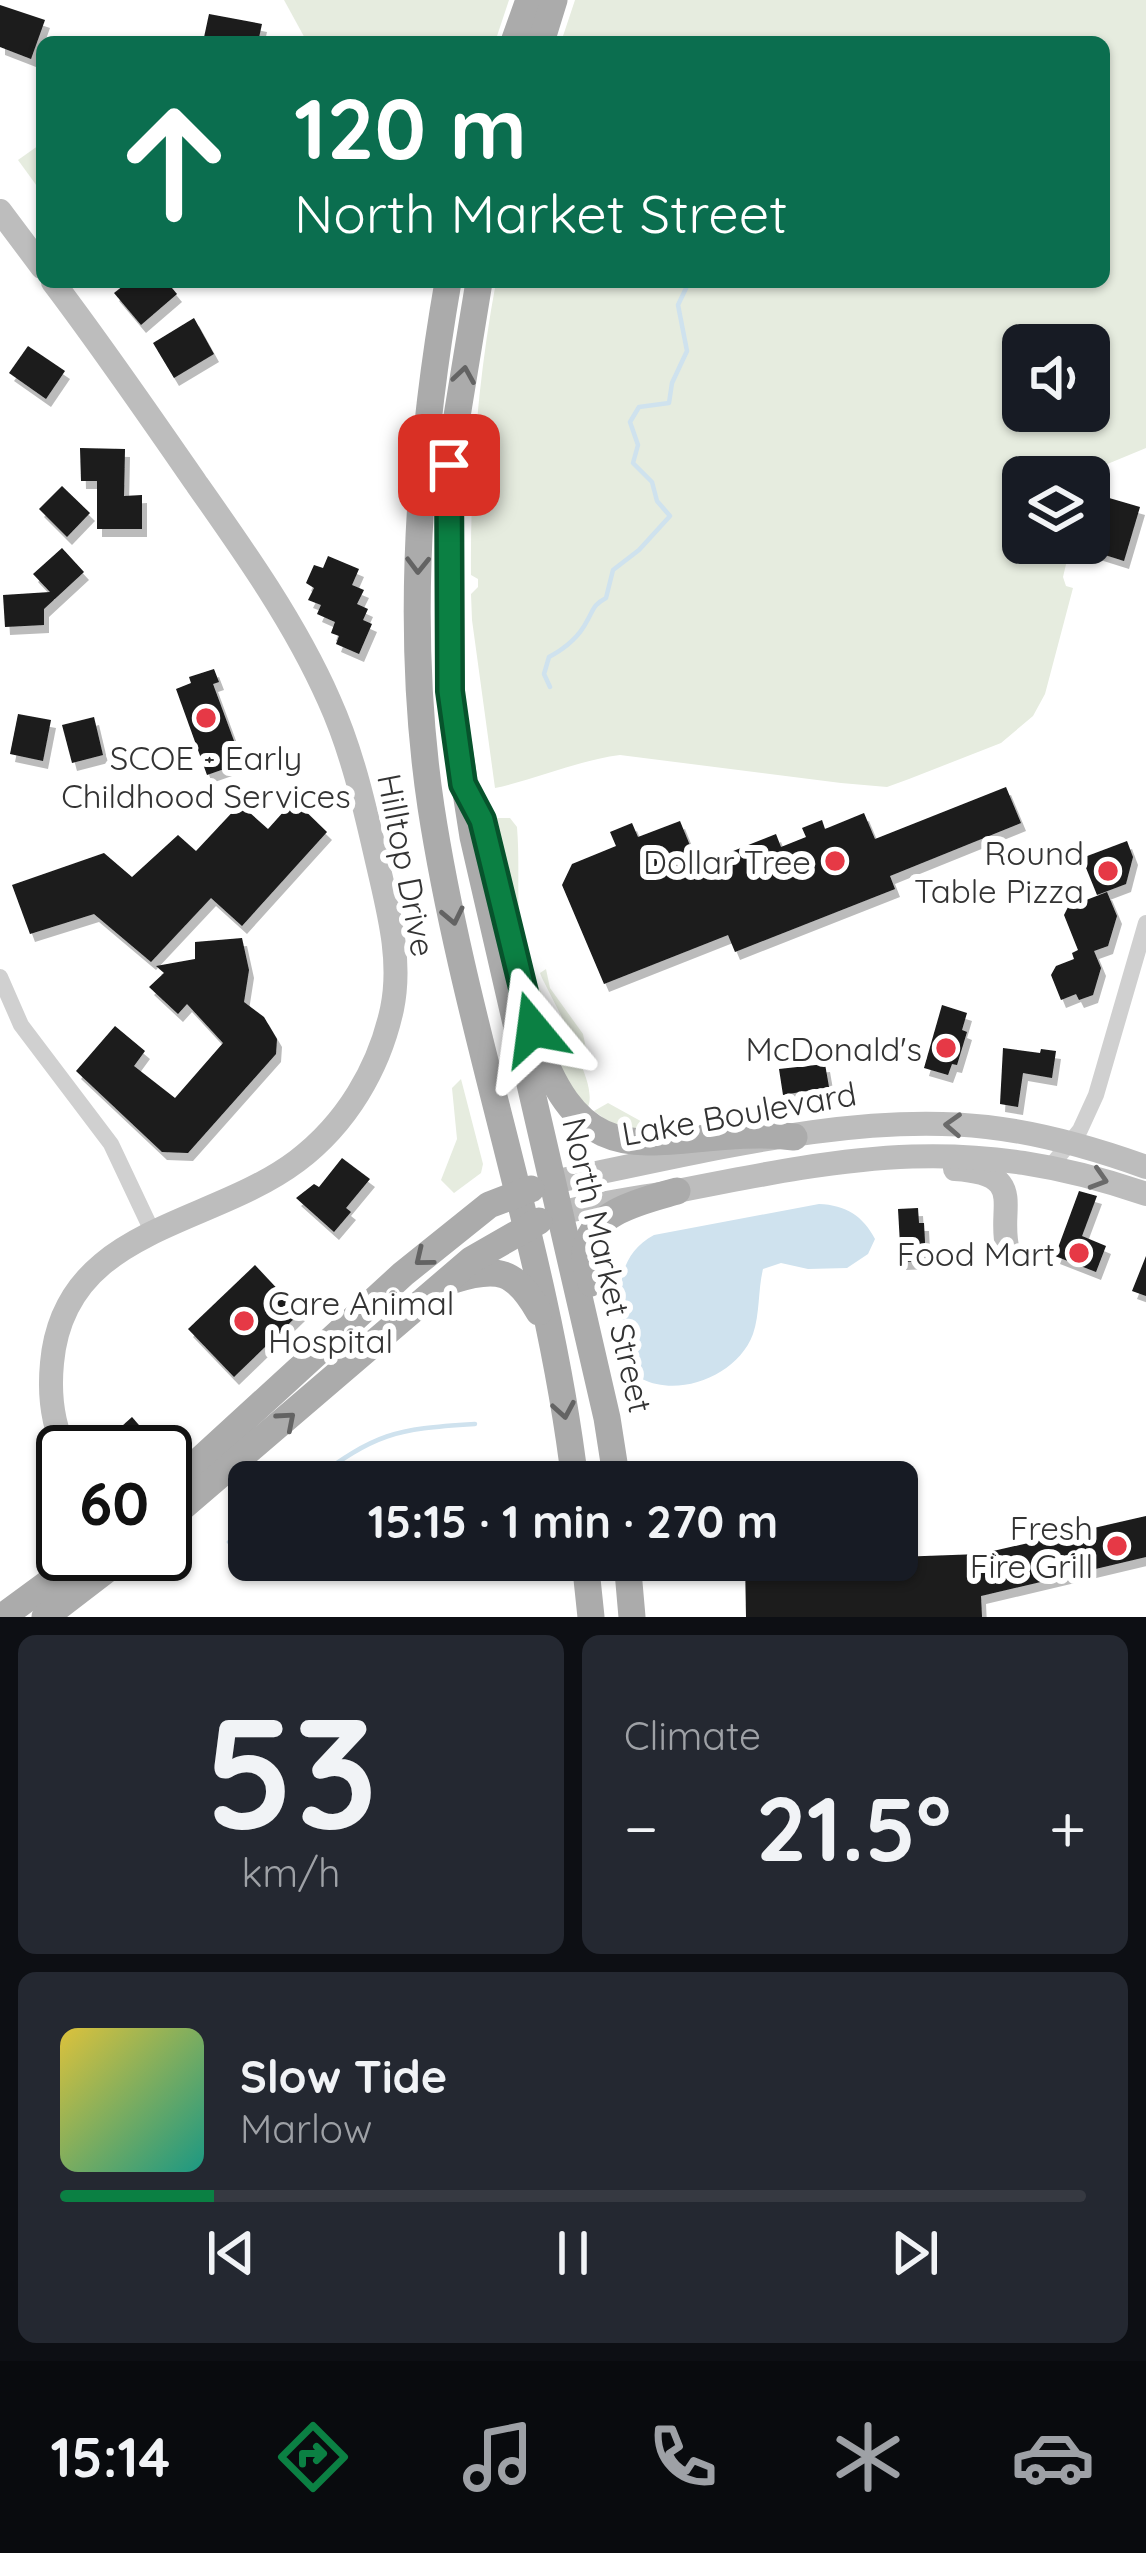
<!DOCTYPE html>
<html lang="en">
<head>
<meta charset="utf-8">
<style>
	:root { --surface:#171b24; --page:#242831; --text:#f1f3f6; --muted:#9ea1a6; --line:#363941; --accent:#0b8043 }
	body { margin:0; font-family:Quicksand,sans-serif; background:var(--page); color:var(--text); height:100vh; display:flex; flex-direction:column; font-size:45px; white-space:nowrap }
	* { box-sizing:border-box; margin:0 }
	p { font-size:39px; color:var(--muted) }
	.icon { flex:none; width:66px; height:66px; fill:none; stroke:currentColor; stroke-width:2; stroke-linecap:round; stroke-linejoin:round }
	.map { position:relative; height:1617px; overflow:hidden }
	.details { display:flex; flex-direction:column; gap:18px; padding:18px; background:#0d0f14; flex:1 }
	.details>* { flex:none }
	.guide { position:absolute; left:36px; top:36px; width:1074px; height:252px; border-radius:18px; box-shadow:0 3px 9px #0004; background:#0b6e4f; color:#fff; overflow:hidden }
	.tools { position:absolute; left:1002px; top:324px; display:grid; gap:24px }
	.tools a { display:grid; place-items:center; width:108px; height:108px; border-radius:18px; background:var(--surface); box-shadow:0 3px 9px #0004; font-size:60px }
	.speed { position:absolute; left:36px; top:1425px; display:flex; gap:24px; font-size:60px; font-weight:700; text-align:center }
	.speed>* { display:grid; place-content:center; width:156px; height:156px; border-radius:50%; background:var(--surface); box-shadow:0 3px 9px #0004; line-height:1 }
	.speed .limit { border:6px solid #111; border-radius:18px; background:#fff; color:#111 }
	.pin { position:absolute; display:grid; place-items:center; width:102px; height:102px; color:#fff; margin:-51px; border-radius:24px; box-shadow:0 6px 18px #0006 }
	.me { position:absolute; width:132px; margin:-66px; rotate:344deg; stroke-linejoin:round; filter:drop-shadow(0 0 9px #0008) }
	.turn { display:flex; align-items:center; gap:42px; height:252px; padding:0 60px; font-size:54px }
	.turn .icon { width:156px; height:156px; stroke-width:2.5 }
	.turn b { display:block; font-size:84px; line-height:102px }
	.big { font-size:90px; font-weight:800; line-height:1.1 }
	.details .card { flex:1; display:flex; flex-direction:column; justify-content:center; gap:18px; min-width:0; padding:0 42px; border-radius:18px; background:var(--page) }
	.details .dial { align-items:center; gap:0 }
	.dial b { font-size:156px; line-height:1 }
	.song { display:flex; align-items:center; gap:36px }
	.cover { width:144px; height:144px; border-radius:18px; background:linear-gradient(135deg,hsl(50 70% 55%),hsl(170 70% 35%)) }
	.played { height:12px; border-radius:6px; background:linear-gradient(90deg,var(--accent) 15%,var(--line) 15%) }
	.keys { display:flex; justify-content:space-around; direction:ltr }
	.heat { display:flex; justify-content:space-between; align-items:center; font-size:66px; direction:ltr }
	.details .tiles { flex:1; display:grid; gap:18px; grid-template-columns:1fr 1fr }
	.card:last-child { grid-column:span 2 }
	.trip { position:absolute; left:228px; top:1461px; width:690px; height:120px; border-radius:18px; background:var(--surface); box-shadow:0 3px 9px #0004; font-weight:800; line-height:120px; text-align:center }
	.menu { display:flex; height:192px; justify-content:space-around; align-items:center; background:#090b0e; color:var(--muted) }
	.menu .icon { width:84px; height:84px }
	.menu .active { color:var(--accent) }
	.menu b { font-size:54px; color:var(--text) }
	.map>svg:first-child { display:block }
	.green { fill:#e6ecdf; fill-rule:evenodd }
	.water { fill:#cfe2ee }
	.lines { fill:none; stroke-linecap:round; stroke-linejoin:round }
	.stream { stroke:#cfe2ee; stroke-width:4.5 }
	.building { fill:#1a1a1a; filter:url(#shadow) }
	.minor { stroke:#d0d0d0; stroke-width:16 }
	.secondary { stroke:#bdbdbd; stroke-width:24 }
	.primary { stroke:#ababab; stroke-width:27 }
	.oneway { stroke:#636363 }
	.oneway2 { stroke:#6a6a6a }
	.route-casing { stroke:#07532c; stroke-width:30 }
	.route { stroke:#0b8043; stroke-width:21 }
	.poi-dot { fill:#e63946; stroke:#fff; stroke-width:4.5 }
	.labels { text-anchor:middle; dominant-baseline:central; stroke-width:12; stroke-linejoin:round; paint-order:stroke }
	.poi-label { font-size:33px; fill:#333; stroke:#fff; text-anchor:end }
	.street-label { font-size:33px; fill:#333; stroke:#fff }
</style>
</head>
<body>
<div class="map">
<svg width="1146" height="1617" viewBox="0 0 1146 1617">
	<defs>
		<filter id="shadow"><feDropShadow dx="5" dy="8" stdDeviation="0" flood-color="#0004"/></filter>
	</defs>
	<rect width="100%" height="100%" fill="#fff"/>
	<!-- green -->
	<g class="green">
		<path d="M284 0H509L495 42H307Z"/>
		<path d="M575 0H1146V448L1076 477H1023V543H1071L1063 577 1066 586 1073 588 1045 694 1033 716 1001 743 909 779 887 787 841 783 620 755C579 760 537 779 495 788L472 620 471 594 478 587V579L471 575C470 477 478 379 496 282H1104V42H561ZM1023 345H1089V411H1023Z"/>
		<path d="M42 143V193L18 160Z"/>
		<path d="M495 818H510L517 827C522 891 509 928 540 990 554 1017 599 1080 588 1107 535 1063 507 888 495 818Z"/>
		<path d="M546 969 550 988 583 1034 588 1058 583 1059 542 978 540 973Z"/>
		<path d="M461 1079 483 1164 481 1173 454 1193 441 1180 457 1139 452 1088Z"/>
		<path d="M608 1103 646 1124 683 1131 616 1127 594 1111Z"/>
	</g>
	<!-- water -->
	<path class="water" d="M819 1204C846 1205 863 1216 875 1239L868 1254 847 1268 808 1269 781 1263 763 1269C758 1289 760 1314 753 1334 738 1375 680 1398 642 1379 623 1334 600 1264 654 1235Z"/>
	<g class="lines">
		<!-- stream -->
		<g class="stream">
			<path d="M550 687 544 674 549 657C564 649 579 637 587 621 594 609 593 605 606 598L613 570 639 550 670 516 657 501 652 482 633 463 638 445 630 422 639 407 669 403 672 383 687 351 678 305 689 282"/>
			<path d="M310 1482C377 1433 393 1429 475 1424"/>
			<path d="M229 1542 249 1527"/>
		</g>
	</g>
	<!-- building -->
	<g class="building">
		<path d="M0 5 45 20 31 59 0 47Z"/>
		<path d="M209 14 262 24 258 42H203Z"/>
		<path d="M128 282H167L177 294 141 325 114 293Z"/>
		<path d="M194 318 214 354 174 378 153 343Z"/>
		<path d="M28 346 65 371 46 399 9 373Z"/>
		<path d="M80 448 125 449 124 496 142 495V529H97V481H81Z"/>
		<path d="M62 486 90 513 67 537 39 509Z"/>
		<path d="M1092 493 1140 507 1124 561 1089 550Z"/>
		<path d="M62 548 84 572 44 609V625L5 627 3 595 50 592 33 574Z"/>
		<path d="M328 556 359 569 352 585 364 590 357 604 368 609 363 620 372 624 359 654 336 644 339 636 331 633 335 622 317 614 321 605 308 600 314 588 306 583 314 565 323 568Z"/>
		<path d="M214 669 219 682 213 684 237 749 242 747 247 761 207 775 176 689 191 683 189 677Z"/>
		<path d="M18 714 51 720 43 761 10 754Z"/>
		<path d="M94 717 103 755 72 763 62 725Z"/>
		<path d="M1006 787 1021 823 890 876 895 889 735 952 728 935 604 984 562 885 572 864 616 846 610 832 632 823 638 837 680 821 698 865 776 834 781 847 806 837 802 828 822 820 825 829 864 813 875 839Z"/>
		<path d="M294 800 327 832 242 926 211 898 151 962 94 914 30 934 12 885 104 853 132 877 178 835 196 851 240 804 268 829Z"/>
		<path d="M1127 841 1133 857 1126 884 1097 895 1082 858Z"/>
		<path d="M1107 892 1117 916 1108 946 1094 951 1101 968 1093 995 1079 1000 1076 994 1061 1000 1051 975 1056 966 1074 959 1072 953 1078 950 1064 915 1068 907Z"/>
		<path d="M242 938 249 970 244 1002 264 1017 277 1039 276 1054 188 1153 162 1152 76 1071 115 1026 145 1051 134 1066 175 1098 223 1043 187 1004 178 1014 149 987 164 973 156 966 195 959V942Z"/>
		<path d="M942 1005 967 1013 962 1030 967 1032 957 1065 952 1064 948 1075 924 1068Z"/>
		<path d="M1003 1048 1040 1053 1041 1049 1056 1051 1052 1078 1023 1073 1018 1107 1000 1104Z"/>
		<path d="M825 1064 829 1087 783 1095 779 1069Z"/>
		<path d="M342 1158 370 1179 346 1208 351 1212 334 1232 296 1198 314 1184 319 1187Z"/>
		<path d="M1079 1191 1097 1196 1082 1236 1106 1246 1096 1272 1055 1256Z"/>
		<path d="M918 1208 919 1223H924L926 1261 901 1262 898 1209Z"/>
		<path d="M1146 1256V1296L1132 1291Z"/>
		<path d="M255 1265 300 1313 234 1377 188 1329Z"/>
		<path d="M132 1417 145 1432 125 1449 112 1435Z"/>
		<path d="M1146 1516V1557L981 1596 982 1617H746L745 1560H897V1557L980 1554Z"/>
	</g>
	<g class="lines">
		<!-- minor -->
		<g class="minor">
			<path d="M0 977 21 1025 111 1144 153 1233"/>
			<path d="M1051 1166 1080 1130 1096 1095 1146 923"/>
		</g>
		<!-- secondary -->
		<g class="secondary">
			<path d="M0 211 42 267"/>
			<path d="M53 282C103 348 149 415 196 483 244 551 295 623 329 700 353 753 365 809 378 865 389 913 402 961 392 1009 379 1069 346 1124 297 1161 208 1228 64 1227 52 1363 49 1394 52 1424 66 1452"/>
			<path d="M955 1169C1030 1174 996 1208 1008 1251"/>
			<path d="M552 1182C688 1156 849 1111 987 1127 1040 1133 1096 1149 1146 1167"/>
			<path d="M560 1213C599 1203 638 1198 677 1191 854 1156 969 1133 1146 1194"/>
		</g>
		<!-- primary -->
		<g class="primary">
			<path d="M514 42 529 0"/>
			<path d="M541 42 554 0"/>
			<path d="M448 282C418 454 405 633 431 807 466 1035 548 1253 575 1482"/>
			<path d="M479 282 449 465 450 691 473 837 607 1418 617 1482"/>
			<path d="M534 1033C588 1199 671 1122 794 1137"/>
			<path d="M453 1280C498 1266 515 1270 539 1312"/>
			<path d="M591 1283C589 1274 584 1263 585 1254 587 1212 646 1200 677 1191"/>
			<path d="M165 1492 403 1274 489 1205 531 1189"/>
			<path d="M165 1522 471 1260 539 1221"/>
			<path d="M585 1560 591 1617"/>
			<path d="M627 1560 632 1617"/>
			<path d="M2 1617 88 1554"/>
			<path d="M45 1617 127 1554"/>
		</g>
	</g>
	<!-- one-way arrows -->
	<defs><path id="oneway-chevron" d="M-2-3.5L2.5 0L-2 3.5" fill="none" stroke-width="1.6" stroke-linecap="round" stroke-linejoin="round" transform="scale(3)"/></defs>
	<g class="oneway">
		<use href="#oneway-chevron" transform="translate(464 375) rotate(-81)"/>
		<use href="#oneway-chevron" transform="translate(418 565) rotate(91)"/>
		<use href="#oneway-chevron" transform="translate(453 916) rotate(78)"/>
		<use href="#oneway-chevron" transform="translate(423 1258) rotate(141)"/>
		<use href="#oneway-chevron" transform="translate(564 1410) rotate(80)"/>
		<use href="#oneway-chevron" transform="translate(287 1420) rotate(-41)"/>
	</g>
	<g class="oneway2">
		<use href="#oneway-chevron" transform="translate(953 1125) rotate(-177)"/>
		<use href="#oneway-chevron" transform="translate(1099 1179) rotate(17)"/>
	</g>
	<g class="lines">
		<!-- route casing -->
		<g class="route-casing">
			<path id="route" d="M449 465 450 691 463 784 482 820 533 1029"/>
		</g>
		<!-- route -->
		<use href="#route" class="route"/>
	</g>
	<!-- markers -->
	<g class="poi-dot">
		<circle cx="206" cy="718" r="12"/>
		<circle cx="835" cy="861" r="12"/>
		<circle cx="1108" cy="871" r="12"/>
		<circle cx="946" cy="1048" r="12"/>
		<circle cx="1079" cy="1253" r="12"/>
		<circle cx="244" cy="1321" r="12"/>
		<circle cx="1117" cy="1546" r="12"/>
	</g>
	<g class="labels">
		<!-- poi labels -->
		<g class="poi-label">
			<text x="206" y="757" text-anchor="middle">SCOE - Early<tspan x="206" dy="38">Childhood Services</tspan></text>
			<text x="1084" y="852">Round<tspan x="1084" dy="38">Table Pizza</tspan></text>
			<text x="811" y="861">Dollar Tree</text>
			<text x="922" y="1048">McDonald's</text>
			<text x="1055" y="1253">Food Mart</text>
			<text x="268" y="1302" text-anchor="start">Care Animal<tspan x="268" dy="38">Hospital</tspan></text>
			<text x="1093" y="1527">Fresh<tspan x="1093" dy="38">Fire Grill</tspan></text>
		</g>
		<!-- street labels -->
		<g class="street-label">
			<text transform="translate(407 865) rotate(79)">Hilltop Drive</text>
			<text transform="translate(739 1113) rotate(-10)">Lake Boulevard</text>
			<text transform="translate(608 1265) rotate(77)">North Market Street</text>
		</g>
	</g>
</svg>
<div class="tools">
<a><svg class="icon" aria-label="sound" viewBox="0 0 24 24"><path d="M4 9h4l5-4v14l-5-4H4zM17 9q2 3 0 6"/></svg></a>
<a><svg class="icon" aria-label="layers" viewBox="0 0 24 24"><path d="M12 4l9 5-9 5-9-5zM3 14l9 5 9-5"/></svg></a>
</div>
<div class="speed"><div class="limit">60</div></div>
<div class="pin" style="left:449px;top:465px;background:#d93025"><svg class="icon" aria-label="arrive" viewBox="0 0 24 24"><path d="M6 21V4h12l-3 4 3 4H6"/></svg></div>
<svg class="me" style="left:533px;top:1029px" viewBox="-20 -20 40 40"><path d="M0-17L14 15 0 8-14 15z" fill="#0b8043" stroke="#fff" stroke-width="4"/></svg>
<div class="trip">15:15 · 1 min · 270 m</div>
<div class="guide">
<div class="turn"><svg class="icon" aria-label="ahead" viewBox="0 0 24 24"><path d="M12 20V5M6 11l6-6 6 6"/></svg><div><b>120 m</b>North Market Street</div></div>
</div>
</div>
<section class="details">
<div class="tiles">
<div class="card dial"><b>53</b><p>km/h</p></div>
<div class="card"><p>Climate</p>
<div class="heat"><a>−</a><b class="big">21.5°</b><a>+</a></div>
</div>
<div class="card">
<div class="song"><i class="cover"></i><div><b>Slow Tide</b><p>Marlow</p></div></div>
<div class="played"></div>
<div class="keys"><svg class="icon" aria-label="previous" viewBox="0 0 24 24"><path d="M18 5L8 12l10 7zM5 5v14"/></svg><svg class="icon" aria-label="pause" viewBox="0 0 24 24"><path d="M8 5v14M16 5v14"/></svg><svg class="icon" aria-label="next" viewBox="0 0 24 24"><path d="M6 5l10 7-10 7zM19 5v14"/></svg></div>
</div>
</div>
</section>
<nav class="menu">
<b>15:14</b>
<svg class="icon active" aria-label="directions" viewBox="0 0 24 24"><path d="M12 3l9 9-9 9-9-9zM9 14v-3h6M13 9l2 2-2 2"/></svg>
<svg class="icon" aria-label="music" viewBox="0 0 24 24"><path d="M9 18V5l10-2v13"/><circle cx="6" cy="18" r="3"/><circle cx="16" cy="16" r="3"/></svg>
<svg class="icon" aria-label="phone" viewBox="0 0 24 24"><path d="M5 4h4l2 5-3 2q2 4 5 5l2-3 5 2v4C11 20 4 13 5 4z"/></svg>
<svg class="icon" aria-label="climate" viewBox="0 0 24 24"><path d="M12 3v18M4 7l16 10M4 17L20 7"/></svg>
<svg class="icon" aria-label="car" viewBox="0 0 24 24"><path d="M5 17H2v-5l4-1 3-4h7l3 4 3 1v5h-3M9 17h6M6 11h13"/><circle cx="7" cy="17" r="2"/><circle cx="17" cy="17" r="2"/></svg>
</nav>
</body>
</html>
